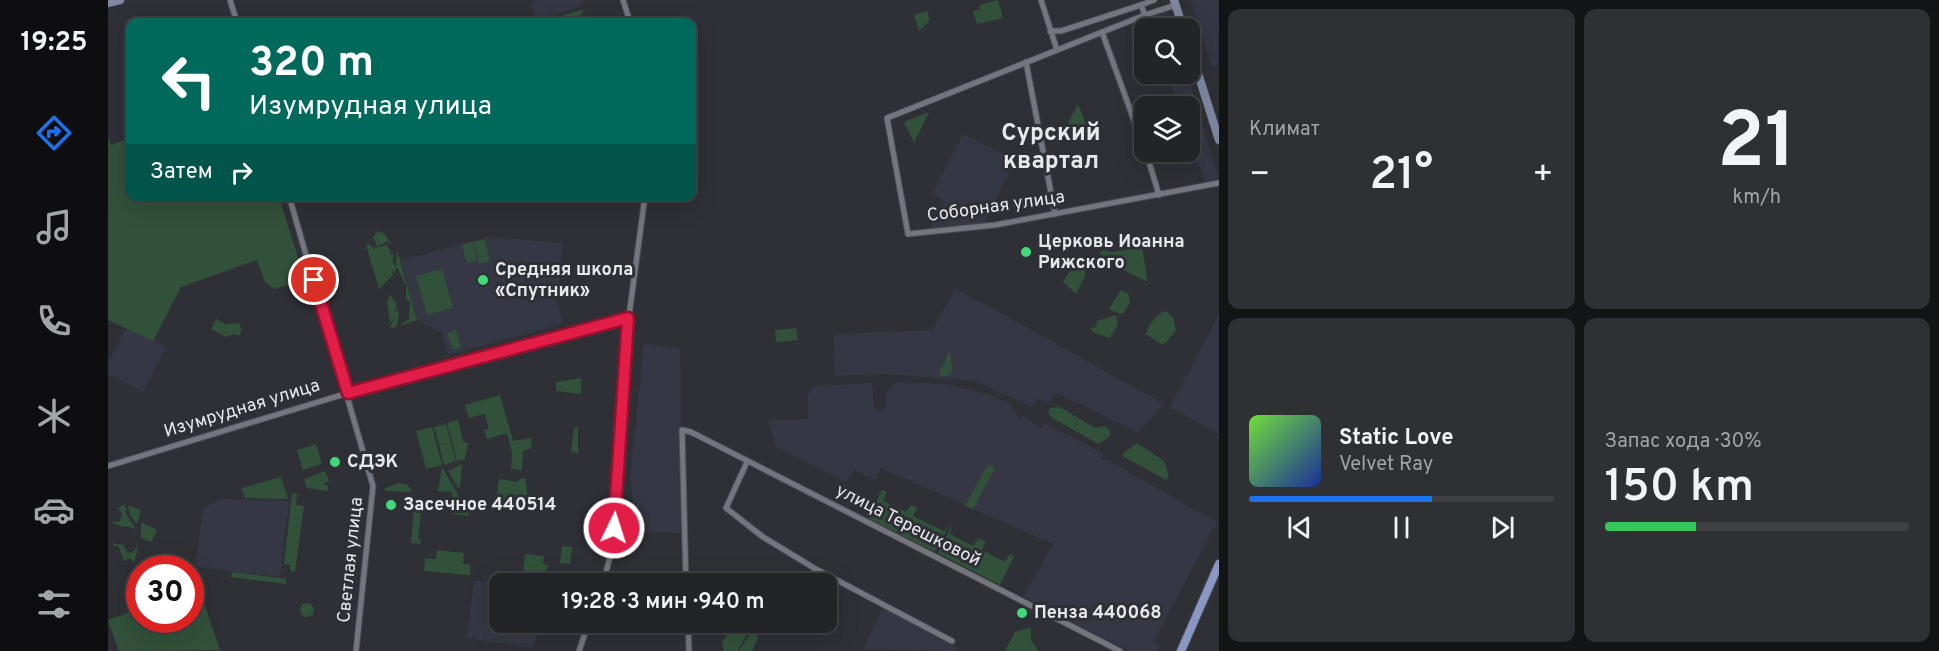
<!DOCTYPE html>
<html lang="ru">
<head>
<meta charset="utf-8">
<style>
	:root { --surface:#222428; --page:#2e3034; --text:#f1f3f6; --muted:#a2a4a8; --line:#3f4145; --accent:#1a73e8 }
	body { margin:0; font-family:Overpass,sans-serif; background:var(--page); color:var(--text); height:100vh; display:flex; flex-direction:column; font-size:22px; white-space:nowrap }
	* { box-sizing:border-box; margin:0 }
	p { font-size:20px; color:var(--muted) }
	.icon { flex:none; width:33px; height:33px; fill:none; stroke:currentColor; stroke-width:2; stroke-linecap:round; stroke-linejoin:round }
	.map { position:relative; flex:1; overflow:hidden }
	.side { display:flex; flex-direction:column; gap:9px; padding:9px; background:#131416; width:720px }
	.side>* { flex:none }
	.banner { position:absolute; left:18px; top:18px; width:570px; height:183px; border-radius:12px; box-shadow:0 6px 24px #0002,0 0 0 2px var(--line); background:#00695c; color:#fff; overflow:hidden }
	.buttons { position:absolute; left:1026px; top:18px; display:grid; gap:12px }
	.buttons a { display:grid; place-items:center; width:66px; height:66px; border-radius:12px; background:var(--surface); box-shadow:0 6px 24px #0002,0 0 0 2px var(--line); font-size:30px }
	.speed { position:absolute; left:18px; top:555px; display:flex; gap:12px; font-size:30px; font-weight:700; text-align:center }
	.speed>* { display:grid; place-content:center; width:78px; height:78px; border-radius:50%; background:var(--surface); box-shadow:0 6px 24px #0002,0 0 0 2px var(--line); line-height:1 }
	.speed .limit { border:9px solid #d22; background:#fff; color:#111 }
	.pin { position:absolute; display:grid; place-items:center; width:51px; height:51px; color:#fff; margin:-26px; border:3px solid #fff; border-radius:50%; box-shadow:0 2px 6px #0007 }
	.me { position:absolute; width:66px; margin:-33px; rotate:4deg; stroke-linejoin:round; filter:drop-shadow(0 0 4px #0008) }
	.turn { display:flex; align-items:center; gap:21px; height:126px; padding:0 24px; font-size:27px }
	.turn .icon { width:78px; height:78px; stroke-width:2.5 }
	.turn b { display:block; font-size:42px; line-height:51px }
	.then { display:flex; align-items:center; height:57px; padding:0 24px; background:#0003; gap:12px; font-size:22px }
	.big { font-size:45px; font-weight:600; line-height:1.1 }
	.side .tile { flex:1; display:flex; flex-direction:column; justify-content:center; gap:9px; min-width:0; padding:0 21px; border-radius:12px; background:var(--page) }
	.side .dial { align-items:center; gap:0 }
	.dial b { font-size:78px; line-height:1 }
	.song { display:flex; align-items:center; gap:18px }
	.cover { width:72px; height:72px; border-radius:9px; background:linear-gradient(135deg,hsl(100 70% 55%),hsl(230 70% 35%)) }
	.played { height:6px; border-radius:3px; background:linear-gradient(90deg,var(--accent) 60%,var(--line) 60%) }
	.keys { display:flex; justify-content:space-around; direction:ltr }
	.heat { display:flex; justify-content:space-between; align-items:center; font-size:33px; direction:ltr }
	.charge { height:9px; border-radius:4px; background:linear-gradient(90deg,#34c759 30%,var(--line) 0) }
	.side .tiles { flex:1; display:grid; gap:9px; grid-template-columns:repeat(2,1fr) }
	.trip { position:absolute; left:381px; top:573px; width:348px; height:60px; border-radius:12px; background:var(--surface); box-shadow:0 6px 24px #0002,0 0 0 2px var(--line); font-weight:600; line-height:60px; text-align:center }
	main { display:flex; flex:1; min-height:0 }
	.dock { display:flex; flex-direction:column; width:108px; justify-content:space-around; align-items:center; background:#0e0e10; color:var(--muted) }
	.dock .icon { width:42px; height:42px }
	.dock .active { color:var(--accent) }
	.dock b { font-size:27px; color:var(--text) }
	.map>svg:first-child { display:block }
	.built { fill:#353844 }
	.green { fill:#32513a }
	.lines { fill:none; stroke-linecap:round; stroke-linejoin:round }
	.minor-casing { stroke:#4c4e54; stroke-width:7 }
	.secondary-casing { stroke:#4c4e54; stroke-width:9 }
	.primary-casing { stroke:#4c4e54; stroke-width:10 }
	.minor { stroke:#74767d; stroke-width:5 }
	.secondary { stroke:#7f86a0; stroke-width:8 }
	.primary { stroke:#8a96c4; stroke-width:8 }
	.route-casing { stroke:#92132f; stroke-width:15 }
	.route { stroke:#e11d48; stroke-width:10 }
	.poi-dot { fill:#43d77b; stroke:#2e3036; stroke-width:2 }
	.labels { text-anchor:middle; dominant-baseline:central; stroke-width:6; stroke-linejoin:round; paint-order:stroke }
	.street-label { font-size:18px; fill:#e7e8ec; stroke:#2e3036 }
	.poi-label { font-size:18px; font-weight:bold; fill:#e7e8ec; stroke:#2e3036; text-anchor:start }
	.district-label { font-size:24px; font-weight:bold; fill:#e7e8ec; stroke:#2e3036 }
</style>
</head>
<body>
<main>
<nav class="dock">
<b>19:25</b>
<svg class="icon active" aria-label="directions" viewBox="0 0 24 24"><path d="M12 3l9 9-9 9-9-9zM9 14v-3h6M13 9l2 2-2 2"/></svg>
<svg class="icon" aria-label="music" viewBox="0 0 24 24"><path d="M9 18V5l10-2v13"/><circle cx="6" cy="18" r="3"/><circle cx="16" cy="16" r="3"/></svg>
<svg class="icon" aria-label="phone" viewBox="0 0 24 24"><path d="M5 4h4l2 5-3 2q2 4 5 5l2-3 5 2v4C11 20 4 13 5 4z"/></svg>
<svg class="icon" aria-label="climate" viewBox="0 0 24 24"><path d="M12 3v18M4 7l16 10M4 17L20 7"/></svg>
<svg class="icon" aria-label="car" viewBox="0 0 24 24"><path d="M5 17H2v-5l4-1 3-4h7l3 4 3 1v5h-3M9 17h6M6 11h13"/><circle cx="7" cy="17" r="2"/><circle cx="17" cy="17" r="2"/></svg>
<svg class="icon" aria-label="filters" viewBox="0 0 24 24"><path d="M4 7h16M4 17h16"/><circle cx="9" cy="7" r="2"/><circle cx="15" cy="17" r="2"/></svg>
</nav>
<div class="map">
<svg width="1111" height="651" viewBox="0 0 1111 651">
	<rect width="100%" height="100%" fill="#2e3036"/>
	<!-- built -->
	<g class="built">
		<path d="M431 0H476L473 6 428 20 423 2Z"/>
		<path d="M1083 0H1111V64L1104 66Z"/>
		<path d="M1058 12 1064 28H1045L1041 18Z"/>
		<path d="M1060 74H1079L1111 179 1097 182 1082 138V106H1071Z"/>
		<path d="M855 134 907 160 876 223 822 229 836 202 825 192Z"/>
		<path d="M381 237 455 243 449 300 455 324 340 355 334 333 309 320 293 260Z"/>
		<path d="M847 288 898 316 1056 404 1030 433 947 392 940 404 929 399 925 407 867 381 777 374 727 376 726 334 824 330Z"/>
		<path d="M1111 314V434L1062 407Z"/>
		<path d="M19 327 58 347 35 392 0 374V363Z"/>
		<path d="M536 344 572 348 574 533 528 532 522 479Z"/>
		<path d="M789 382 836 384 883 395 904 405 912 420 914 415 933 429 936 423 995 453 993 459 999 460 1109 522 1045 642 1052 646 1049 651H1022L950 616 915 596 945 544 773 468 767 480 746 470 738 482 668 447 660 420 700 419V394L706 386 764 383 766 410 778 409V393Z"/>
		<path d="M114 499 181 501 172 577 87 567 95 511 102 504Z"/>
		<path d="M366 581 391 584 392 622 434 623 425 648 359 638Z"/>
		<path d="M775 608 839 641 852 651 755 649Z"/>
	</g>
	<!-- green -->
	<g class="green">
		<path d="M890 0 895 18 869 24 865 11 871 10 872 5Z"/>
		<path d="M477 9 467 22H458L456 15Z"/>
		<path d="M819 11 822 20 811 31 806 15Z"/>
		<path d="M970 104 980 129 976 138 957 129Z"/>
		<path d="M821 112 806 143 796 122Z"/>
		<path d="M0 138 3 145 22 138V196L171 197 197 280 166 289 157 282 149 260 73 287 45 341 0 320Z"/>
		<path d="M270 231 277 234 284 245 279 242 269 246 265 237Z"/>
		<path d="M376 239 382 261 371 264 365 242Z"/>
		<path d="M364 242 369 261 359 263 354 245Z"/>
		<path d="M260 243 266 248 279 245 283 252 281 256 284 253 286 256 283 264 284 261 288 267 289 250 309 320 291 326 301 319 302 302 298 299V285L289 267 286 273 284 268 285 275 271 289 258 245Z"/>
		<path d="M1034 247 1040 282 990 258 994 250 1005 252Z"/>
		<path d="M966 264 977 270V276L968 294 955 282Z"/>
		<path d="M334 269 345 308 319 315 308 276Z"/>
		<path d="M1013 290 1020 293 1022 302 1016 313 1012 314 1001 309Z"/>
		<path d="M282 295 289 304 286 313 289 310 291 314 289 327 282 328 286 318 282 323 279 303Z"/>
		<path d="M1057 311 1065 317 1068 330 1058 343 1053 344 1038 334C1040 326 1049 313 1057 311Z"/>
		<path d="M1008 315 1010 324 1002 338 984 332 983 328 988 327 989 321Z"/>
		<path d="M108 319 117 324 131 323 134 331 131 336 125 334 118 337 103 329Z"/>
		<path d="M688 328 690 340 668 342 667 330Z"/>
		<path d="M348 330 353 347 345 350 339 333Z"/>
		<path d="M842 351 844 372 839 376H833L831 373Z"/>
		<path d="M473 378V394L448 391V382Z"/>
		<path d="M392 395 405 441 424 438 423 448 415 451 414 470 403 469 404 453 399 433 379 439 376 430 381 429 377 414 361 418 357 405Z"/>
		<path d="M952 407 987 428 996 426 1003 431 1001 437 991 444 944 418 940 413 942 408Z"/>
		<path d="M350 420 355 442 360 443 357 459 349 461 339 423Z"/>
		<path d="M338 424 348 461 336 465 331 445 340 442 331 444 326 427Z"/>
		<path d="M324 427 334 465 318 469 308 431Z"/>
		<path d="M470 427V454L463 451 466 428Z"/>
		<path d="M1029 443 1056 461 1061 476 1058 480 1016 457 1014 454Z"/>
		<path d="M208 444 214 464 195 470 189 450Z"/>
		<path d="M354 464 352 487 350 488 340 471Z"/>
		<path d="M882 465 887 468 865 509 857 506 879 466Z"/>
		<path d="M334 467 361 514 360 516 345 514 344 492 330 491Z"/>
		<path d="M217 471 221 481 215 484 220 486V491L199 488 196 479Z"/>
		<path d="M173 477 180 499 137 498 134 488Z"/>
		<path d="M414 478H417L421 505 388 501 391 479 409 482Z"/>
		<path d="M291 483 300 485 304 492 277 491V488Z"/>
		<path d="M774 490 779 492 775 501 798 512 803 505 809 508 805 516 836 531 842 524 827 552 760 518Z"/>
		<path d="M184 493 189 494 188 505 196 506 187 572 182 571V565L176 564Z"/>
		<path d="M17 504 18 514 28 529C20 526 10 527 3 522L12 521 14 514 10 508Z"/>
		<path d="M20 506 33 510 29 524 22 515Z"/>
		<path d="M306 507 313 511 310 539H313L312 544 303 543Z"/>
		<path d="M33 522 49 530 43 542 33 538Z"/>
		<path d="M844 525 842 534 865 546 870 538 878 542 874 550 897 562 902 554 906 557 892 585 830 553Z"/>
		<path d="M4 543 16 545 19 553 26 551 31 543 26 563 22 558 16 561 10 546H6Z"/>
		<path d="M454 546 464 547 462 564 452 563Z"/>
		<path d="M329 550 356 553 355 564 362 565V575L316 571 317 558 328 559Z"/>
		<path d="M417 554 436 556 435 564 440 565 435 583 414 581Z"/>
		<path d="M124 572 178 579V584L123 577Z"/>
		<path d="M91 588 112 650 11 651 0 620 31 609 32 620H82L83 591Z"/>
		<circle cx="199" cy="610" r="7"/>
		<path d="M625 623 644 624 630 651H616L614 643Z"/>
		<path d="M923 627V640L930 651H897L907 632Z"/>
		<path d="M647 632 650 638 644 651H631L643 633Z"/>
	</g>
	<g class="lines">
		<!-- minor casing -->
		<g class="minor-casing">
			<g id="minor">
				<path d="M122 0 129 22"/>
				<path d="M515 0 522 22"/>
				<path d="M933 0 949 50"/>
				<path d="M1046 0 1033 5 1037 15 779 118 800 234 887 225 1111 183"/>
				<path d="M1037 15 1068 5"/>
				<path d="M942 31H953L1033 5"/>
				<path d="M994 32 1036 148"/>
				<path d="M918 62 947 214"/>
				<path d="M1038 152 1051 195"/>
				<path d="M181 196 265 486 248 651"/>
				<path d="M639 462 618 508 655 537 706 568 844 641"/>
				<path d="M0 466 240 393 520 318"/>
				<path d="M495 584 504 549 519 331 537 196"/>
				<path d="M578 584 574 430 583 432 1012 651"/>
				<path d="M580 622 581 651"/>
				<path d="M471 651 481 622"/>
			</g>
		</g>
		<!-- secondary casing -->
		<g class="secondary-casing">
			<g id="secondary">
				<path d="M1066 0 1075 28"/>
				<path d="M0 3 12 0"/>
				<path d="M1082 48 1111 140"/>
			</g>
		</g>
		<!-- primary casing -->
		<g class="primary-casing">
			<path id="primary" d="M1073 651 1111 564"/>
		</g>
		<!-- minor -->
		<use href="#minor" class="minor"/>
		<!-- secondary -->
		<use href="#secondary" class="secondary"/>
		<!-- primary -->
		<use href="#primary" class="primary"/>
	</g>
	<g class="lines">
		<!-- route casing -->
		<g class="route-casing">
			<path id="route" d="M206 280 240 393 520 318 506 528"/>
		</g>
		<!-- route -->
		<use href="#route" class="route"/>
	</g>
	<!-- markers -->
	<g class="poi-dot">
		<circle cx="918" cy="252" r="6"/>
		<circle cx="375" cy="280" r="6"/>
		<circle cx="227" cy="462" r="6"/>
		<circle cx="283" cy="505" r="6"/>
		<circle cx="914" cy="613" r="6"/>
	</g>
	<g class="labels">
		<!-- street labels -->
		<g class="street-label">
			<text transform="translate(888 207) rotate(-8)">Соборная улица</text>
			<text transform="translate(134 409) rotate(-17)">Изумрудная улица</text>
			<text transform="translate(800 526) rotate(27)">улица Терешковой</text>
			<text transform="translate(243 560) rotate(-84)">Светлая улица</text>
		</g>
		<!-- poi labels -->
		<g class="poi-label">
			<text x="930" y="242">Церковь Иоанна<tspan x="930" dy="21">Рижского</tspan></text>
			<text x="387" y="270">Средняя школа<tspan x="387" dy="21">«Спутник»</tspan></text>
			<text x="239" y="462">СДЭК</text>
			<text x="295" y="505">Засечное 440514</text>
			<text x="926" y="613">Пенза 440068</text>
		</g>
		<!-- district labels -->
		<g class="district-label">
			<text x="943" y="134">Сурский<tspan x="943" dy="28">квартал</tspan></text>
		</g>
	</g>
</svg>
<div class="buttons">
<a><svg class="icon" aria-label="search" viewBox="0 0 24 24"><circle cx="10" cy="10" r="6"/><path d="M15 15l6 6"/></svg></a>
<a><svg class="icon" aria-label="layers" viewBox="0 0 24 24"><path d="M12 4l9 5-9 5-9-5zM3 14l9 5 9-5"/></svg></a>
</div>
<div class="speed"><div class="limit">30</div></div>
<div class="pin" style="left:206px;top:280px;background:#d93025"><svg class="icon" aria-label="arrive" viewBox="0 0 24 24"><path d="M6 21V4h12l-3 4 3 4H6"/></svg></div>
<svg class="me" style="left:506px;top:528px" viewBox="-20 -20 40 40"><circle r="17" fill="#e11d48" stroke="#fff" stroke-width="3"/><path d="M0-11L8 9 0 5-8 9z" fill="#fff"/></svg>
<div class="trip">19:28 · 3 мин · 940 m</div>
<div class="banner">
<div class="turn"><svg class="icon" aria-label="left" viewBox="0 0 24 24"><path d="M17 20v-9H6M10 6l-5 5 5 5"/></svg><div><b>320 m</b>Изумрудная улица</div></div>
<div class="then">Затем<svg class="icon" aria-label="right" viewBox="0 0 24 24"><path d="M7 20v-9h11M14 6l5 5-5 5"/></svg></div>
</div>
</div>
<section class="side">
<div class="tiles">
<div class="tile"><p>Климат</p>
<div class="heat"><a>−</a><b class="big">21°</b><a>+</a></div>
</div>
<div class="tile dial"><b>21</b><p>km/h</p></div>
<div class="tile">
<div class="song"><i class="cover"></i><div><b>Static Love</b><p>Velvet Ray</p></div></div>
<div class="played"></div>
<div class="keys"><svg class="icon" aria-label="previous" viewBox="0 0 24 24"><path d="M18 5L8 12l10 7zM5 5v14"/></svg><svg class="icon" aria-label="pause" viewBox="0 0 24 24"><path d="M8 5v14M16 5v14"/></svg><svg class="icon" aria-label="next" viewBox="0 0 24 24"><path d="M6 5l10 7-10 7zM19 5v14"/></svg></div>
</div>
<div class="tile"><p>Запас хода · 30%</p><b class="big">150 km</b><div class="charge"></div></div>
</div>
</section>
</main>
</body>
</html>
